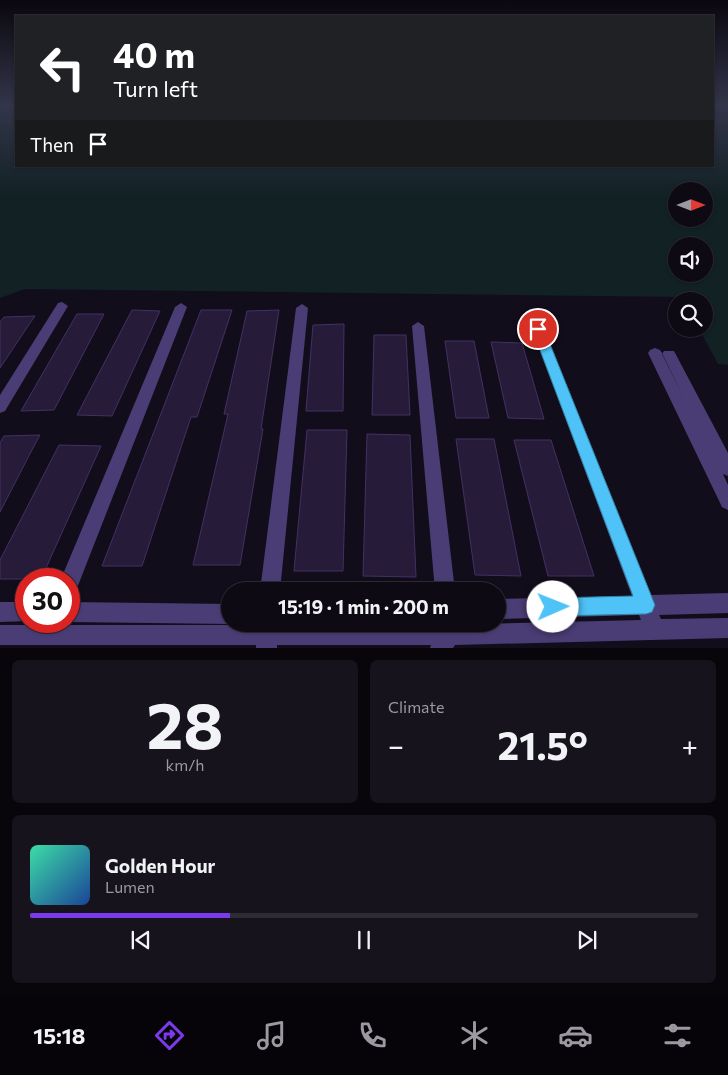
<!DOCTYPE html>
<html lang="en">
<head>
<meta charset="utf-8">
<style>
	:root { --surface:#0e0a14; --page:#17131d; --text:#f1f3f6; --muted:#9b9aa0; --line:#2e2b34; --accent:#7c3aed }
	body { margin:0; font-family:Commissioner,sans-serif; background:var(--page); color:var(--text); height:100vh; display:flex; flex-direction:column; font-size:19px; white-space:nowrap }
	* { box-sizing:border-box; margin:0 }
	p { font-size:16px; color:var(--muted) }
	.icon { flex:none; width:28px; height:28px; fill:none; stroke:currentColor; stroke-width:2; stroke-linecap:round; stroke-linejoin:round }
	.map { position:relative; height:648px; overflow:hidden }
	.drawer { display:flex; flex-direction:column; gap:12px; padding:12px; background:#08060b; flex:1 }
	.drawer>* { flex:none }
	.banner { position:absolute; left:15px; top:15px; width:699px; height:152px; border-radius:0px; box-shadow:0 1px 4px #0004,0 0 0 1px var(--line); background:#202124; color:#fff; overflow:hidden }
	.needle { width:32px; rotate:90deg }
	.tools { position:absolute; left:668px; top:182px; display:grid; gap:10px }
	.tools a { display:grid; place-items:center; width:45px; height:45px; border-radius:50%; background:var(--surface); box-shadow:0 1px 4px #0004,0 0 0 1px var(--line); font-size:25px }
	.speed { position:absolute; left:15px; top:568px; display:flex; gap:10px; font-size:25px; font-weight:700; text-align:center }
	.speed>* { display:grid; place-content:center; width:65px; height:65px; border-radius:50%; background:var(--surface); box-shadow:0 1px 4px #0004,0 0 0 1px var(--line); line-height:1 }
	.speed .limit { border:8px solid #d22; background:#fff; color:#111 }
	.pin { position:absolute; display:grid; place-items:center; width:42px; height:42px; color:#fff; margin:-21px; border:2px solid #fff; border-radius:50%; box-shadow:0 1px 5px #0007 }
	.me { position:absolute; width:55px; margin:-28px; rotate:89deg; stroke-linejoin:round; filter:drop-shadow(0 0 4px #0008) }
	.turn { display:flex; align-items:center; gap:18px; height:105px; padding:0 15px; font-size:22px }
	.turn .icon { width:65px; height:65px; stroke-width:2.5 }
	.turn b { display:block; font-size:35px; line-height:42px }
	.then { display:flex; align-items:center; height:48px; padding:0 15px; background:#0003; gap:10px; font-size:19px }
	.big { font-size:38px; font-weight:700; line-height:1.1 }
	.drawer .tile { flex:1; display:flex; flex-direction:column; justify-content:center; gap:8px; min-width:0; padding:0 18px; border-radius:8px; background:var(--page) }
	.drawer .dial { align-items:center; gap:0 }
	.dial b { font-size:65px; line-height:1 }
	.song { display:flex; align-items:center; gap:15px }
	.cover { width:60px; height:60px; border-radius:8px; background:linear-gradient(135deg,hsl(160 70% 55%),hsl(220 70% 35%)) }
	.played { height:5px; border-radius:2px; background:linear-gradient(90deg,var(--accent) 30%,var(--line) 30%) }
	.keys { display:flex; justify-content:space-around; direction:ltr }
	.heat { display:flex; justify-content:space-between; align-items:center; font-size:28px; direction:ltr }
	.drawer .tiles { flex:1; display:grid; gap:12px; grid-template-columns:1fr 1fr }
	.tile:last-child { grid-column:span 2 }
	.trip { position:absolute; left:221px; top:582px; width:285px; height:50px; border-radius:25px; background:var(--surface); box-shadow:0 1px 4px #0004,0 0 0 1px var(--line); font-weight:700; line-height:50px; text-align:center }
	.tabs { display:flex; height:80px; justify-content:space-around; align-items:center; background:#060408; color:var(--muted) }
	.tabs .icon { width:35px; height:35px }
	.tabs .active { color:var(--accent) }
	.tabs b { font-size:22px; color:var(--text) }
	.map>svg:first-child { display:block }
	.green { fill:#112124; fill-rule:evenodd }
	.building { fill:#271b3a; stroke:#443063 }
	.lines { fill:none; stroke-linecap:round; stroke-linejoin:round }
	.minor { fill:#4a3d75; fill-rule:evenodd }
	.tertiary { fill:#4a3d75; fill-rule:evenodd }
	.route { fill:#4fc3f7; stroke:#337fa1 }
</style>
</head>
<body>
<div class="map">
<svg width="728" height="648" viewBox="0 0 728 648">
	<rect width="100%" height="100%" fill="#120d1b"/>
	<!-- green -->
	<path class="green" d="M0 106H16V166H712L713 106H728V365L718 364 699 329H704V301H684L681 297 25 289 0 298ZM676 191H704V219H676ZM676 246H704V274H676Z"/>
	<!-- building -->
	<g class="building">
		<path d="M132 310 160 311 112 416 77 415Z"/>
		<path d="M201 310H232L197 417H191L142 566H102Z"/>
		<path d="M279 310 261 429H263L240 565H193L228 414H224L247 311Z"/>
		<path d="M77 314H104L54 410 21 411Z"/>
		<path d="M35 316 30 323 0 368V322L4 317Z"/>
		<path d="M344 324 343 411H306L313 325Z"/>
		<path d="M374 335H406L410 415H372Z"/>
		<path d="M445 341H474L489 418H456Z"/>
		<path d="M491 342 522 343 544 419 508 418Z"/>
		<path d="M307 430H347L343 571H294Z"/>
		<path d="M367 434 410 435 416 577 363 576Z"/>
		<path d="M40 435 34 446 0 512V443L4 436Z"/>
		<path d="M456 439H494L521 576 475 575Z"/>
		<path d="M514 440H551L594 576H548Z"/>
		<path d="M59 445 101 446 41 579H0V560Z"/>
	</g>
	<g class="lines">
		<!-- minor -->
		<g class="minor">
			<path d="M62 302 68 306 5 411 0 413V395L58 303Z"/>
			<path d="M181 303 187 307 79 583 76 590 69 593V579H61L175 307Z"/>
			<path d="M302 304 308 308 280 591H260L296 308Z"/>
			<path d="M418 322 424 326 455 591H435L412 326Z"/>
			<path d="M538 325 544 329 651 595 728 593V613L659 615 661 619 728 618V638L455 645 453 648H430L431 645H277V648H256V645H0V625H41L43 621H63L62 625H439L641 620 639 615 498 619V599L632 596 532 329Z"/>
			<path d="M0 602H26V621H28L0 622Z"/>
			<path d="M69 602 230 604 231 624 69 622 67 621H69Z"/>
		</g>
		<!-- tertiary -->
		<path class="tertiary" d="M655 348 660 350 662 353 684 398 662 354 664 351H674L728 453V476L723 474 728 485V510L722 507 648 353 650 350Z"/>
	</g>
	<!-- sky -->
	<linearGradient id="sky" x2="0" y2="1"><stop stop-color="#0a070f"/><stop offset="0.54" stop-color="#33354a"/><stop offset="1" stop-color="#33354a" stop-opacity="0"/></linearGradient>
	<rect width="728" height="197" fill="url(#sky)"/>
	<!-- route -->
	<path class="route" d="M538 325 544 329 655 605 652 612 646 614 553 616 547 614 544 607 547 601 553 598 633 596 532 329Z"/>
</svg>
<div class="tools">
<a><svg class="needle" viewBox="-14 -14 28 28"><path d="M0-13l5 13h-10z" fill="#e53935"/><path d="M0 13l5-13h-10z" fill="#9b9aa0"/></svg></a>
<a><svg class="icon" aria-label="sound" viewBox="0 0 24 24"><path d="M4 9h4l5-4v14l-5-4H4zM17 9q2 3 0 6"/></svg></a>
<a><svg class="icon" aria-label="search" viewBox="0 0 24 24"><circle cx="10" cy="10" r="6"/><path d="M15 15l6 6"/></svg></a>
</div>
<div class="speed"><div class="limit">30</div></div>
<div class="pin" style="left:538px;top:329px;background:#d93025"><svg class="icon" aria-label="arrive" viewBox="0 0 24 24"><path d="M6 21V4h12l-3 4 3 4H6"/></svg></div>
<svg class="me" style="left:553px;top:607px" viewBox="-20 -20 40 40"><circle r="19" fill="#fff"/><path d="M0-13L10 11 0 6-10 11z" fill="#4fc3f7"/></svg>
<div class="trip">15:19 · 1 min · 200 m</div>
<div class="banner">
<div class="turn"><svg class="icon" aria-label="left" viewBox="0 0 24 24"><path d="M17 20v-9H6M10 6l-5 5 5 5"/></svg><div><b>40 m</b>Turn left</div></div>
<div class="then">Then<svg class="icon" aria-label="arrive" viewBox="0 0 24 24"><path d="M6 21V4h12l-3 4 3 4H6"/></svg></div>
</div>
</div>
<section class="drawer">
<div class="tiles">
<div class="tile dial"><b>28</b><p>km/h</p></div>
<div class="tile"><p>Climate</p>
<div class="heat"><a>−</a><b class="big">21.5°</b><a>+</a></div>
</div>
<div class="tile">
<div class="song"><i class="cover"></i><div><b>Golden Hour</b><p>Lumen</p></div></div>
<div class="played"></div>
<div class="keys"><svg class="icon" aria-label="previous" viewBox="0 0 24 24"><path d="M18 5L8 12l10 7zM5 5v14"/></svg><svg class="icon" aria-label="pause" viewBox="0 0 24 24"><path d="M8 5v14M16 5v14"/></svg><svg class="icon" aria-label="next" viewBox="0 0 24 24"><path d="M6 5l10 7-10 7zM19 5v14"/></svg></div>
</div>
</div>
</section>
<nav class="tabs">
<b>15:18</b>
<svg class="icon active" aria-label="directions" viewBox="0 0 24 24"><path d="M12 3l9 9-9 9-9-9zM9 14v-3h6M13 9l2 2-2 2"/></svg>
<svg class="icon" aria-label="music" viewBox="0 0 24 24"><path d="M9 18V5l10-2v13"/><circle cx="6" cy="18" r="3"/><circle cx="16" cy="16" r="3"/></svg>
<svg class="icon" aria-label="phone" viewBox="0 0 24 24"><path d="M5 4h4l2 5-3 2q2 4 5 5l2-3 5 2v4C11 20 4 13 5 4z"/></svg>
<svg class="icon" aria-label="climate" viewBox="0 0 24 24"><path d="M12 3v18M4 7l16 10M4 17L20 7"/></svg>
<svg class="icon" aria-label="car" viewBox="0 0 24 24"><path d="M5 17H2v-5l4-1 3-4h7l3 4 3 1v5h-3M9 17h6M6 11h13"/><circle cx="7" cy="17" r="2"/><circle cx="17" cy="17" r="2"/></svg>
<svg class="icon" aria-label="filters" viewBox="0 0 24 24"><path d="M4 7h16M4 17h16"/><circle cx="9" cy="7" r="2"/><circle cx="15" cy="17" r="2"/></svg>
</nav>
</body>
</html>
